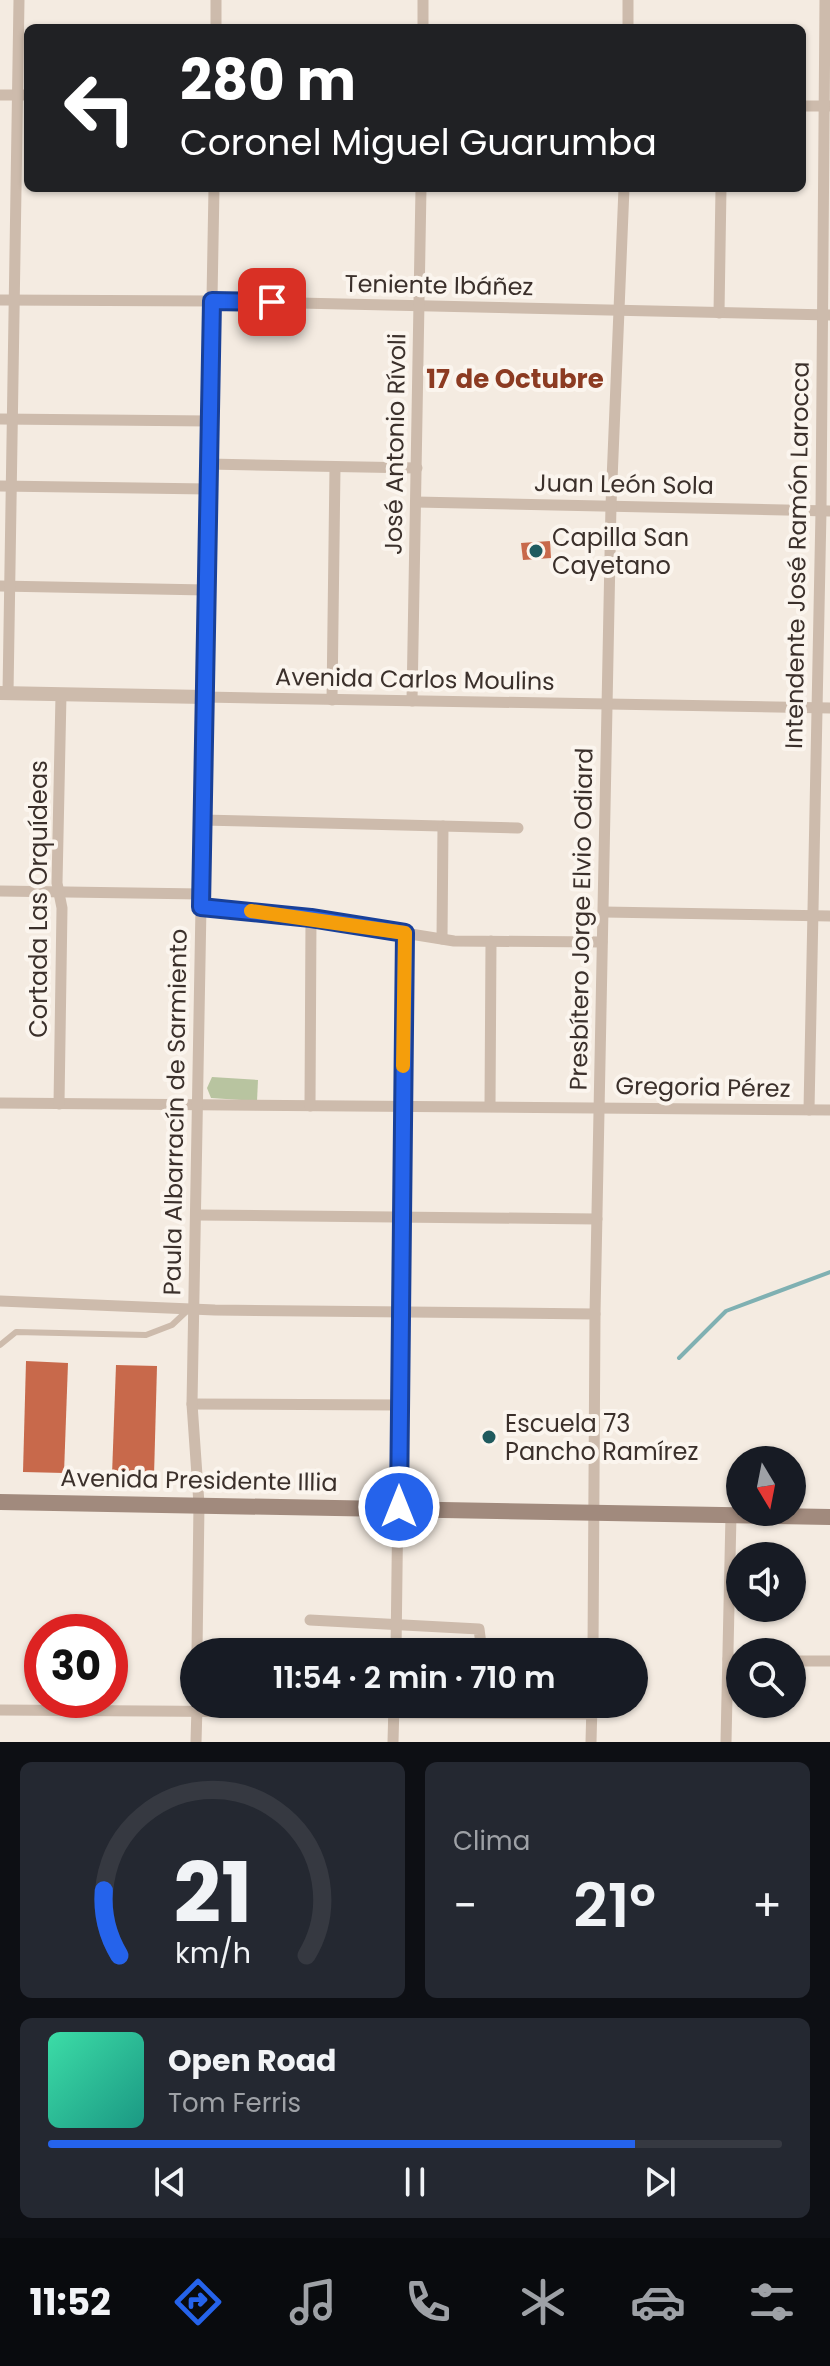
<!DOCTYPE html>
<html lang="es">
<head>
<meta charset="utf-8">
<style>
	:root { --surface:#171b24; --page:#242831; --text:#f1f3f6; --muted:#9ea1a6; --line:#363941; --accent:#2563eb }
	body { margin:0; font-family:Poppins,sans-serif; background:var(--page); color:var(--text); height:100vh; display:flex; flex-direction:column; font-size:30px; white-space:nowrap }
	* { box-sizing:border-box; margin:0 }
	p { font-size:26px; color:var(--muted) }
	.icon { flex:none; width:44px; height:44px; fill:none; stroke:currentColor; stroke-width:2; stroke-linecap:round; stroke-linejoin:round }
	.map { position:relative; height:1742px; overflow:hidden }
	.drawer { display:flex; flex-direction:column; gap:20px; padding:20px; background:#0d0f14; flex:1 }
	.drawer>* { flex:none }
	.guide { position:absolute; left:24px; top:24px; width:782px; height:168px; border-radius:12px; box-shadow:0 2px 6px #0004; background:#202124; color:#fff; overflow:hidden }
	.needle { width:52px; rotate:170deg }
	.fabs { position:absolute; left:726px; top:1446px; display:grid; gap:16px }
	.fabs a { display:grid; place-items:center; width:80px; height:80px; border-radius:50%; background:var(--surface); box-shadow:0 2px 6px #0004; font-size:40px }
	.speed { position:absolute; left:24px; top:1614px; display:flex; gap:16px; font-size:40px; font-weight:700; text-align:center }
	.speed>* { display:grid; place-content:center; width:104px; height:104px; border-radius:50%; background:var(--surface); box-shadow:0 2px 6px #0004; line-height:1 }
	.speed .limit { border:12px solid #d22; background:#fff; color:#111 }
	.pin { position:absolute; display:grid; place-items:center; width:68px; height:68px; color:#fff; margin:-34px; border-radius:16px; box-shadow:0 4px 12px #0006 }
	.me { position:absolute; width:88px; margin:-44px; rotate:0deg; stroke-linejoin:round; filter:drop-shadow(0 0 6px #0008) }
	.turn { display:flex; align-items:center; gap:28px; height:168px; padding:0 24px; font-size:36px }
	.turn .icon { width:104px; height:104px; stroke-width:2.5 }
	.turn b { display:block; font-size:56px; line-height:68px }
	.big { font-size:60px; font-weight:600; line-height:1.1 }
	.drawer .widget { flex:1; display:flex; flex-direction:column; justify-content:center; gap:12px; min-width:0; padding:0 28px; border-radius:12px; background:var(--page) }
	.drawer .dial { align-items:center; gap:0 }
	.dial svg { height:208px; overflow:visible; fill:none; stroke:var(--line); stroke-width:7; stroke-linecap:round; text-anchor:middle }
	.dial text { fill:var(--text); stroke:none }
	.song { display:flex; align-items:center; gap:24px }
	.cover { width:96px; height:96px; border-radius:12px; background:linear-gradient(135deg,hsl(160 70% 55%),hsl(170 70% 35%)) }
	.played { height:8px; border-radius:4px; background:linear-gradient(90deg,var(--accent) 80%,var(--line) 80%) }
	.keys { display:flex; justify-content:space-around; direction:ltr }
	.heat { display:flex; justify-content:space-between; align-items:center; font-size:44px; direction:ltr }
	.drawer .tiles { flex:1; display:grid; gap:20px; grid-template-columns:1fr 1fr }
	.widget:last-child { grid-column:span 2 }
	.trip { position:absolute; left:180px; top:1638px; width:468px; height:80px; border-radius:40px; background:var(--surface); box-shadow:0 2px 6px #0004; font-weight:600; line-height:80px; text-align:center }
	.menu { display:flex; height:128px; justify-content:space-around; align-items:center; background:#090b0e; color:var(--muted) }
	.menu .icon { width:56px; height:56px }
	.menu .current { color:var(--accent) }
	.menu b { font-size:36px; color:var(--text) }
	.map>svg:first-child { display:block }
	.green { fill:#b8c4a0 }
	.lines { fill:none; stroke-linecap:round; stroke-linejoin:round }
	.stream { stroke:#7fb0b2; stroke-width:4 }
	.building { fill:#c8694b }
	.service { stroke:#cdbbac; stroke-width:6 }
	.minor { stroke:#cdbbac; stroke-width:11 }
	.tertiary { stroke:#cdbbac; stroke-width:14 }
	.secondary { stroke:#a18a7d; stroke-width:16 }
	.route-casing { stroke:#184099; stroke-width:20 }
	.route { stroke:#2563eb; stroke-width:14 }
	.slow { stroke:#f59e0b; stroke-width:14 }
	.poi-dot { fill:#1f5a5e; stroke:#fbf5ee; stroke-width:3 }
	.labels { text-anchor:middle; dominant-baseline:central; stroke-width:8; stroke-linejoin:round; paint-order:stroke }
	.street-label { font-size:24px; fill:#3b302b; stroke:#fbf5ee }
	.poi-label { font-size:24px; fill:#3b302b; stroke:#fbf5ee; text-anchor:start }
	.neighbourhood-label { font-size:26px; font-weight:bold; fill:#8c3b22; stroke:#fbf5ee }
</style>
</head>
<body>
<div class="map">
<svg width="830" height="1742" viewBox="0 0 830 1742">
	<rect width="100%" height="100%" fill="#f4ebe1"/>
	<!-- green -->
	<path class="green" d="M212 1077 258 1080 257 1101 211 1098 207 1088Z"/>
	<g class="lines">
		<!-- stream -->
		<path class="stream" d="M679 1358 726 1311 830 1272"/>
	</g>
	<!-- building -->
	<g class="building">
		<path d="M550 541 551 558 523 560 521 543Z"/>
		<path d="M26 1361 68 1363 64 1473 23 1472Z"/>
		<path d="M116 1365 157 1366 154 1476 112 1475Z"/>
	</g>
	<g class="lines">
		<!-- service -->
		<path class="service" d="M0 1345 16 1332 146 1335 172 1325 189 1309"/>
		<!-- minor -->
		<g class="minor">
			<path d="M216 28V0"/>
			<path d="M423 28V0"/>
			<path d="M628 28V0"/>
			<path d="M0 95H28"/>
			<path d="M802 106H829"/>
			<path d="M0 300 212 301 830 315"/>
			<path d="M719 313 721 188"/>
			<path d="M0 419 209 421"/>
			<path d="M208 464 417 468"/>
			<path d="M0 486 208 489"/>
			<path d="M416 502 830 511"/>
			<path d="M0 586 206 590"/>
			<path d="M8 693 19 0"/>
			<path d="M204 697 830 708"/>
			<path d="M332 700 335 467"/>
			<path d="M412 701 421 188"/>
			<path d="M202 820 518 828"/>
			<path d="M0 891 201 894"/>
			<path d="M201 907 311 918 454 941 602 942"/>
			<path d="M604 912 830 916"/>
			<path d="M442 939 443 826"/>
			<path d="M0 1103 830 1110"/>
			<path d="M59 1104 62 908 57 883 61 695"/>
			<path d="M310 1106 311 918"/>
			<path d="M490 1106 491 941"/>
			<path d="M809 1110 821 511 825 0"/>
			<path d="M196 1215 597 1219"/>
			<path d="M0 1301 215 1310 595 1314"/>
			<path d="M192 1404 400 1405"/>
			<path d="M310 1620 479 1629 482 1652"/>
			<path d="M197 1652 199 1504 192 1404 214 188"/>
			<path d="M396 1652 405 933"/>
			<path d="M593 1652 595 1314 611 505 624 188"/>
			<path d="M728 1659 740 1660"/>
			<path d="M792 1661H830"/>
			<path d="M0 1710 591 1714"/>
			<path d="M196 1742 197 1707"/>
			<path d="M393 1742 394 1704"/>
			<path d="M591 1742 592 1704"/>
			<path d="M726 1742 731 1515"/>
		</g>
		<!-- tertiary -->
		<path class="tertiary" d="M0 693 204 697"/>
		<!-- secondary -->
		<path class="secondary" d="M0 1502 830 1517"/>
	</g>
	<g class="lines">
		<!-- route casing -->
		<g class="route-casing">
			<path id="route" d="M272 302 212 301 201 907 311 918 405 933 399 1507"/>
		</g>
		<!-- route -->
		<use href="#route" class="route"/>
		<!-- slow -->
		<path class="slow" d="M251 911 405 933 403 1066"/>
	</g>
	<!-- markers -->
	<g class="poi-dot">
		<circle cx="536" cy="551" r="8"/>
		<circle cx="489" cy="1437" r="8"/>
	</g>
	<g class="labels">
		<!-- street labels -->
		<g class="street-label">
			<text transform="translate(439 285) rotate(1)">Teniente Ibáñez</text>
			<text transform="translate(395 444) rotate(-89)">José Antonio Rívoli</text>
			<text transform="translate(624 484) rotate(1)">Juan León Sola</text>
			<text transform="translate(797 555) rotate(-89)">Intendente José Ramón Larocca</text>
			<text transform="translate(415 679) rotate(1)">Avenida Carlos Moulins</text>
			<text transform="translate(38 899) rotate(-90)">Cortada Las Orquídeas</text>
			<text transform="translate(581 919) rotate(-89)">Presbítero Jorge Elvio Odiard</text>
			<text transform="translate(703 1087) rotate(1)">Gregoria Pérez</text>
			<text transform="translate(175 1112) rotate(-89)">Paula Albarracín de Sarmiento</text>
			<text transform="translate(199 1480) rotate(1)">Avenida Presidente Illia</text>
		</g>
		<!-- poi labels -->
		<g class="poi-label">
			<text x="552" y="537">Capilla San<tspan x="552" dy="28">Cayetano</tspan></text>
			<text x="505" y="1423">Escuela 73<tspan x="505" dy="28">Pancho Ramírez</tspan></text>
		</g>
		<!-- neighbourhood labels -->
		<g class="neighbourhood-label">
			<text x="515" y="379">17 de Octubre</text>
		</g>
	</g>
</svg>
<div class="fabs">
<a><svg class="needle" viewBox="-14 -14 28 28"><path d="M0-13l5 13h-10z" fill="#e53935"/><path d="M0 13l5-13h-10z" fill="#9ea1a6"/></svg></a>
<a><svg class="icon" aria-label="sound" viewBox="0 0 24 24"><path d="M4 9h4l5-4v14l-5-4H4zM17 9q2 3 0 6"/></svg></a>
<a><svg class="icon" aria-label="search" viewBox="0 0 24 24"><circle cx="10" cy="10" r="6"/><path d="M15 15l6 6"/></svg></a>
</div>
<div class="speed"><div class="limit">30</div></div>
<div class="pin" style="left:272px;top:302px;background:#d93025"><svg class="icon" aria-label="arrive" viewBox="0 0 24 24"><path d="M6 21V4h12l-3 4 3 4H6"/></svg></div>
<svg class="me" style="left:399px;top:1507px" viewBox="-20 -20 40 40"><circle r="17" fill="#2563eb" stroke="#fff" stroke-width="3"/><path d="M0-11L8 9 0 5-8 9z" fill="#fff"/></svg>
<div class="trip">11:54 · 2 min · 710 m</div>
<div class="guide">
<div class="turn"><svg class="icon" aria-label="left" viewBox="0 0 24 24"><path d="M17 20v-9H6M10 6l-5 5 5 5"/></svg><div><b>280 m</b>Coronel Miguel Guarumba</div></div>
</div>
</div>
<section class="drawer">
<div class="tiles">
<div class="widget dial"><svg viewBox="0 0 100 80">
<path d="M14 69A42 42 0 1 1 86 69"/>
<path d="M14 69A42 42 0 0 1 8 44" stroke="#2563eb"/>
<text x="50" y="56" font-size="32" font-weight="700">21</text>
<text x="50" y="72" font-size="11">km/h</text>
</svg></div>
<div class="widget"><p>Clima</p>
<div class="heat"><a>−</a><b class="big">21°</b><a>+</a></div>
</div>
<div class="widget">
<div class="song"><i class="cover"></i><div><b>Open Road</b><p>Tom Ferris</p></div></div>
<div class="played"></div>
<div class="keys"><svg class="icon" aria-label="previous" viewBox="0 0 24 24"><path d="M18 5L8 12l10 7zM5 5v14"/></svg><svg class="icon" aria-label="pause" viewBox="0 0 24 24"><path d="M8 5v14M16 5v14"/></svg><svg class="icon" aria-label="next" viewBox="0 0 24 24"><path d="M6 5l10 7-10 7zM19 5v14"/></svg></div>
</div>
</div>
</section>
<nav class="menu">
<b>11:52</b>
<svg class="icon current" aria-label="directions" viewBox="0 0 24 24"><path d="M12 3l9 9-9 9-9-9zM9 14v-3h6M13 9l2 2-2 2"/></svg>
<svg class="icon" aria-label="music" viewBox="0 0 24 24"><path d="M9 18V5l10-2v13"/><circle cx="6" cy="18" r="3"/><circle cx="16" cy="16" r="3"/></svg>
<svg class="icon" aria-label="phone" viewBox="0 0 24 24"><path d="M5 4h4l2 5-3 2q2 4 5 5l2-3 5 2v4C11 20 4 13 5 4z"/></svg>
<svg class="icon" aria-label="climate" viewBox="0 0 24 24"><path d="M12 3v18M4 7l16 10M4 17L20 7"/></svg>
<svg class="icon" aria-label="car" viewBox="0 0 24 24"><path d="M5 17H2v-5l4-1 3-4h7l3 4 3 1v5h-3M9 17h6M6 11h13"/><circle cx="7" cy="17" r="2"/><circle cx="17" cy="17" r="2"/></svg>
<svg class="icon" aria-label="filters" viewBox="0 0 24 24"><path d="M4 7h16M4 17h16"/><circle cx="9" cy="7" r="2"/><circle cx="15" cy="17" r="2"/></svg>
</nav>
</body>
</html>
